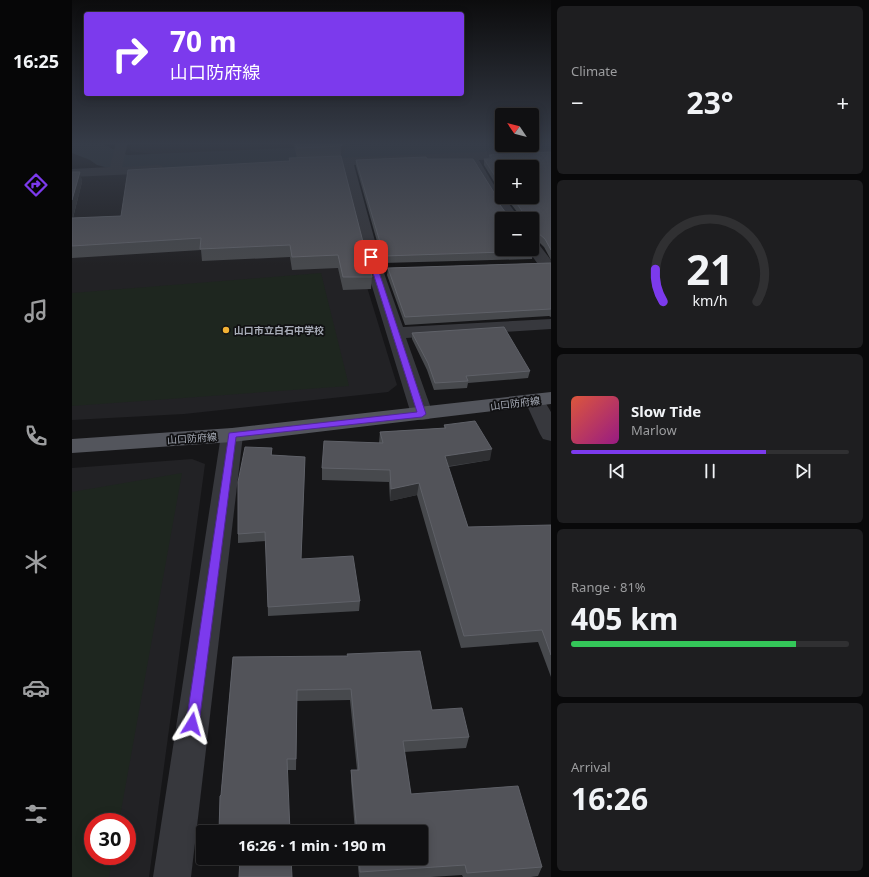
<!DOCTYPE html>
<html lang="en">
<head>
<meta charset="utf-8">
<style>
	:root { --surface:#101012; --page:#1e1e20; --text:#f1f3f6; --muted:#9c9d9f; --line:#303032; --accent:#7c3aed }
	body { margin:0; font-family:"Noto Sans","Noto Sans JP",sans-serif; background:var(--page); color:var(--text); height:100vh; display:flex; flex-direction:column; font-size:15px; white-space:nowrap }
	* { box-sizing:border-box; margin:0 }
	p { font-size:13px; color:var(--muted) }
	.icon { flex:none; width:22px; height:22px; fill:none; stroke:currentColor; stroke-width:2; stroke-linecap:round; stroke-linejoin:round }
	.map { position:relative; flex:1; overflow:hidden }
	.side { display:flex; flex-direction:column; gap:6px; padding:6px; background:#09090a; width:318px }
	.side>* { flex:none }
	.guide { position:absolute; left:12px; top:12px; width:380px; height:84px; border-radius:4px; box-shadow:0 2px 10px #0003,0 0 0 1px var(--line); background:#7c3aed; color:#fff; overflow:hidden }
	.needle { width:26px; rotate:305deg }
	.tools { position:absolute; left:423px; top:108px; display:grid; gap:8px }
	.tools a { display:grid; place-items:center; width:44px; height:44px; border-radius:4px; background:var(--surface); box-shadow:0 2px 10px #0003,0 0 0 1px var(--line); font-size:20px }
	.speed { position:absolute; left:12px; top:813px; display:flex; gap:8px; font-size:20px; font-weight:700; text-align:center }
	.speed>* { display:grid; place-content:center; width:52px; height:52px; border-radius:50%; background:var(--surface); box-shadow:0 2px 10px #0003,0 0 0 1px var(--line); line-height:1 }
	.speed .limit { border:6px solid #d22; background:#fff; color:#111 }
	.pin { position:absolute; display:grid; place-items:center; width:34px; height:34px; color:#fff; margin:-17px; border-radius:8px; box-shadow:0 2px 6px #0006 }
	.me { position:absolute; width:44px; margin:-22px; rotate:8deg; stroke-linejoin:round; filter:drop-shadow(0 0 3px #0008) }
	.turn { display:flex; align-items:center; gap:14px; height:84px; padding:0 20px; font-size:18px }
	.turn .icon { width:52px; height:52px; stroke-width:2.5 }
	.turn b { display:block; font-size:28px; line-height:34px }
	.big { font-size:30px; font-weight:700; line-height:1.1 }
	.side .card { flex:1; display:flex; flex-direction:column; justify-content:center; gap:6px; min-width:0; padding:0 14px; border-radius:6px; background:var(--page) }
	.side .dial { align-items:center; gap:0 }
	.dial svg { height:104px; overflow:visible; fill:none; stroke:var(--line); stroke-width:7; stroke-linecap:round; text-anchor:middle }
	.dial text { fill:var(--text); stroke:none }
	.song { display:flex; align-items:center; gap:12px }
	.cover { width:48px; height:48px; border-radius:6px; background:linear-gradient(135deg,hsl(10 70% 55%),hsl(310 70% 35%)) }
	.played { height:4px; border-radius:2px; background:linear-gradient(90deg,var(--accent) 70%,var(--line) 70%) }
	.keys { display:flex; justify-content:space-around; direction:ltr }
	.heat { display:flex; justify-content:space-between; align-items:center; font-size:22px; direction:ltr }
	.charge { height:6px; border-radius:3px; background:linear-gradient(90deg,#34c759 81%,var(--line) 0) }
	.trip { position:absolute; left:124px; top:825px; width:232px; height:40px; border-radius:4px; background:var(--surface); box-shadow:0 2px 10px #0003,0 0 0 1px var(--line); font-weight:700; line-height:40px; text-align:center }
	main { display:flex; flex:1; min-height:0 }
	.tab-bar { display:flex; flex-direction:column; width:72px; justify-content:space-around; align-items:center; background:#060607; color:var(--muted) }
	.tab-bar .icon { width:28px; height:28px }
	.tab-bar .current { color:var(--accent) }
	.tab-bar b { font-size:18px; color:var(--text) }
	.map>svg:first-child { display:block }
	.built { fill:#222225; fill-rule:evenodd }
	.green { fill:#1e261f }
	.lines { fill:none; stroke-linecap:round; stroke-linejoin:round }
	.river { fill:#2c353c; fill-rule:evenodd }
	.lane { fill:#37383d; fill-rule:evenodd }
	.street { fill:#37383d; fill-rule:evenodd }
	.primary { fill:#53555c; fill-rule:evenodd }
	.wall { fill:#47494d }
	.shaded-wall { fill:#2f3033 }
	.building { fill:#525359; stroke:#5f6168 }
	.route { fill:#7c3aed; stroke:#51269a }
	.poi-dot { fill:#f2b134; stroke:#111113; stroke-width:1.5 }
	.labels { text-anchor:middle; dominant-baseline:central; stroke-width:3.5; stroke-linejoin:round; paint-order:stroke }
	.poi-label { font-size:10px; font-weight:bold; fill:#a8adb8; stroke:#111113; text-anchor:start }
	.street-label { font-size:10px; fill:#a8adb8; stroke:#111113 }
</style>
</head>
<body>
<main>
<nav class="tab-bar">
<b>16:25</b>
<svg class="icon current" aria-label="directions" viewBox="0 0 24 24"><path d="M12 3l9 9-9 9-9-9zM9 14v-3h6M13 9l2 2-2 2"/></svg>
<svg class="icon" aria-label="music" viewBox="0 0 24 24"><path d="M9 18V5l10-2v13"/><circle cx="6" cy="18" r="3"/><circle cx="16" cy="16" r="3"/></svg>
<svg class="icon" aria-label="phone" viewBox="0 0 24 24"><path d="M5 4h4l2 5-3 2q2 4 5 5l2-3 5 2v4C11 20 4 13 5 4z"/></svg>
<svg class="icon" aria-label="climate" viewBox="0 0 24 24"><path d="M12 3v18M4 7l16 10M4 17L20 7"/></svg>
<svg class="icon" aria-label="car" viewBox="0 0 24 24"><path d="M5 17H2v-5l4-1 3-4h7l3 4 3 1v5h-3M9 17h6M6 11h13"/><circle cx="7" cy="17" r="2"/><circle cx="17" cy="17" r="2"/></svg>
<svg class="icon" aria-label="filters" viewBox="0 0 24 24"><path d="M4 7h16M4 17h16"/><circle cx="9" cy="7" r="2"/><circle cx="15" cy="17" r="2"/></svg>
</nav>
<div class="map">
<svg width="479" height="877" viewBox="0 0 479 877">
	<rect width="100%" height="100%" fill="#161618"/>
	<!-- built -->
	<g class="built">
		<path d="M60 142H413L86 155 58 151Z"/>
		<path d="M206 168 278 254 291 274 325 385 316 392 112 414 0 420V176Z"/>
		<path d="M120 459 133 464 77 877H0V468ZM21 822H55V856H21Z"/>
	</g>
	<!-- green -->
	<g class="green">
		<path d="M249 273 277 386 0 406V293Z"/>
		<path d="M110 473 47 822H21V856H41L37 877H0V492Z"/>
	</g>
	<g class="lines">
		<!-- river -->
		<path class="river" d="M0 142C7 142 16 141 23 142 35 144 44 152 56 155L355 142H430V145H460V142H479V153L56 173 25 165 18 160 0 153Z"/>
		<!-- lane -->
		<path class="lane" d="M398 155H404L405 157 433 203 432 205H426L425 203 397 157Z"/>
		<!-- street -->
		<g class="street">
			<path d="M44 142H56L50 167 86 165 90 166 92 169 90 172 86 173 0 177V169L38 167Z"/>
			<path d="M479 149V157L282 165 311 270 331 327 479 319V329L334 338 361 414 357 419 350 420 343 419 339 414 295 270 270 165 240 167 236 166 234 163 236 160 240 159Z"/>
			<path d="M429 199 434 200 448 219H434L422 203 424 200Z"/>
			<path d="M460 240 465 242 479 260V267L474 269 468 267 455 249H460Z"/>
			<path d="M463 395 470 397 479 412V441L471 439 468 434 453 401 456 397Z"/>
			<path d="M160 428 168 430 171 435 119 877H81L149 435 152 430Z"/>
		</g>
		<!-- primary -->
		<path class="primary" d="M479 392V404L160 442 0 453V439L160 428Z"/>
	</g>
	<!-- wall -->
	<g class="wall">
		<path d="M221 142H279L269 156 300 277 299 289 271 290 266 268 220 270 218 257 130 261 129 250 0 258V172H8L10 182 1 218 49 216 217 161V158H225Z"/>
		<path d="M479 152V260L472 247 465 240 460 239 430 219 462 251 460 259 311 263 284 166V160L355 159 423 194 422 198 434 213H446L435 199 432 198 431 197H460L430 167V195L412 165V159H417V155Z"/>
		<path d="M479 263V317L477 316 333 325 315 275 316 268Z"/>
		<path d="M340 333 458 371 456 378 396 383 395 388 362 390 355 370 340 339Z"/>
		<path d="M372 425 418 460 376 467 396 527 479 525V677L466 642 389 648 345 495 318 501 317 482 250 480V468L307 443 308 432 372 428Z"/>
		<path d="M200 448V455L233 457 229 559 288 601 287 611 196 616 194 541 166 543V534Z"/>
		<path d="M161 657 360 710 397 737 394 748 332 752 339 794 470 867 466 876 459 877H391L390 875 359 877H287L285 858H349V832H283L279 781V770H285L278 700 225 701 224 770H216L149 795Z"/>
	</g>
	<!-- shaded-wall -->
	<g class="shaded-wall">
		<path d="M272 142H279L269 156V146Z"/>
		<path d="M8 172 10 182 0 221V200Z"/>
		<path d="M420 449 418 460 371 467 373 456Z"/>
		<path d="M233 457V466L229 569V559Z"/>
		<path d="M347 483 345 495 318 501 319 489Z"/>
		<path d="M225 690V701L224 770V759Z"/>
	</g>
	<!-- building -->
	<g class="building">
		<path d="M223 142H272L269 146 225 148Z"/>
		<path d="M479 152V250L473 239 466 233 461 231 460 239V219H430V249H460L462 251 312 256 284 160 354 157 355 159H401L423 194 422 197 434 213 449 214 450 211 440 197H460V167H430V187L412 159H420L417 155Z"/>
		<path d="M269 156 300 277H271L266 255 220 257 218 245 128 249 129 238 0 246V218L49 216 56 170 218 161 217 158Z"/>
		<path d="M0 172H8L0 200Z"/>
		<path d="M479 263V309L333 317 316 268Z"/>
		<path d="M432 327 458 371 394 376 396 381 363 383 356 363 340 333Z"/>
		<path d="M403 421 420 449 373 456 396 527 479 525V655L470 630 392 636 347 483 319 489 318 470 250 468 252 441 311 443 308 432 374 428 372 425Z"/>
		<path d="M173 447 200 448 199 455 233 457 229 559 281 556 288 601 196 607 193 532 166 534V482Z"/>
		<path d="M348 651 360 710 390 708 397 737 331 741 339 794 446 786 470 867 395 873 393 865 288 872 287 858H349V832H285L279 770H287L279 689 225 690 224 759H215L218 832H147L148 796 149 795 161 657 276 656 275 654Z"/>
		<path d="M168 858H219L220 877H167Z"/>
	</g>
	<!-- sky -->
	<linearGradient id="sky" x2="0" y2="1"><stop stop-color="#0c0c0d"/><stop offset="0.54" stop-color="#363c48"/><stop offset="1" stop-color="#363c48" stop-opacity="0"/></linearGradient>
	<rect width="479" height="265" fill="url(#sky)"/>
	<!-- route -->
	<path class="route" d="M297 255 302 257 354 414 350 417 164 437 127 724 125 728 120 730 116 728 114 724 157 433 345 412 296 257Z"/>
	<!-- markers -->
	<circle class="poi-dot" cx="154" cy="330" r="4"/>
	<g class="labels">
		<!-- poi labels -->
		<g class="poi-label">
			<text x="162" y="330">山口市立白石中学校</text>
		</g>
		<!-- street labels -->
		<g class="street-label">
			<text transform="translate(443 403) rotate(-7)">山口防府線</text>
			<text transform="translate(120 438) rotate(-4)">山口防府線</text>
		</g>
	</g>
</svg>
<div class="tools">
<a><svg class="needle" viewBox="-14 -14 28 28"><path d="M0-13l5 13h-10z" fill="#e53935"/><path d="M0 13l5-13h-10z" fill="#9c9d9f"/></svg></a>
<a>+</a>
<a>−</a>
</div>
<div class="speed"><div class="limit">30</div></div>
<div class="pin" style="left:299px;top:257px;background:#d93025"><svg class="icon" aria-label="arrive" viewBox="0 0 24 24"><path d="M6 21V4h12l-3 4 3 4H6"/></svg></div>
<svg class="me" style="left:120px;top:724px" viewBox="-20 -20 40 40"><path d="M0-17L14 15 0 8-14 15z" fill="#7c3aed" stroke="#fff" stroke-width="4"/></svg>
<div class="trip">16:26 · 1 min · 190 m</div>
<div class="guide">
<div class="turn"><svg class="icon" aria-label="right" viewBox="0 0 24 24"><path d="M7 20v-9h11M14 6l5 5-5 5"/></svg><div><b>70 m</b>山口防府線</div></div>
</div>
</div>
<section class="side">
<div class="card"><p>Climate</p>
<div class="heat"><a>−</a><b class="big">23°</b><a>+</a></div>
</div>
<div class="card dial"><svg viewBox="0 0 100 80">
<path d="M14 69A42 42 0 1 1 86 69"/>
<path d="M14 69A42 42 0 0 1 8 44" stroke="#7c3aed"/>
<text x="50" y="56" font-size="32" font-weight="700">21</text>
<text x="50" y="72" font-size="11">km/h</text>
</svg></div>
<div class="card">
<div class="song"><i class="cover"></i><div><b>Slow Tide</b><p>Marlow</p></div></div>
<div class="played"></div>
<div class="keys"><svg class="icon" aria-label="previous" viewBox="0 0 24 24"><path d="M18 5L8 12l10 7zM5 5v14"/></svg><svg class="icon" aria-label="pause" viewBox="0 0 24 24"><path d="M8 5v14M16 5v14"/></svg><svg class="icon" aria-label="next" viewBox="0 0 24 24"><path d="M6 5l10 7-10 7zM19 5v14"/></svg></div>
</div>
<div class="card"><p>Range · 81%</p><b class="big">405 km</b><div class="charge"></div></div>
<div class="card"><p>Arrival</p><b class="big">16:26</b></div>
</section>
</main>
</body>
</html>
